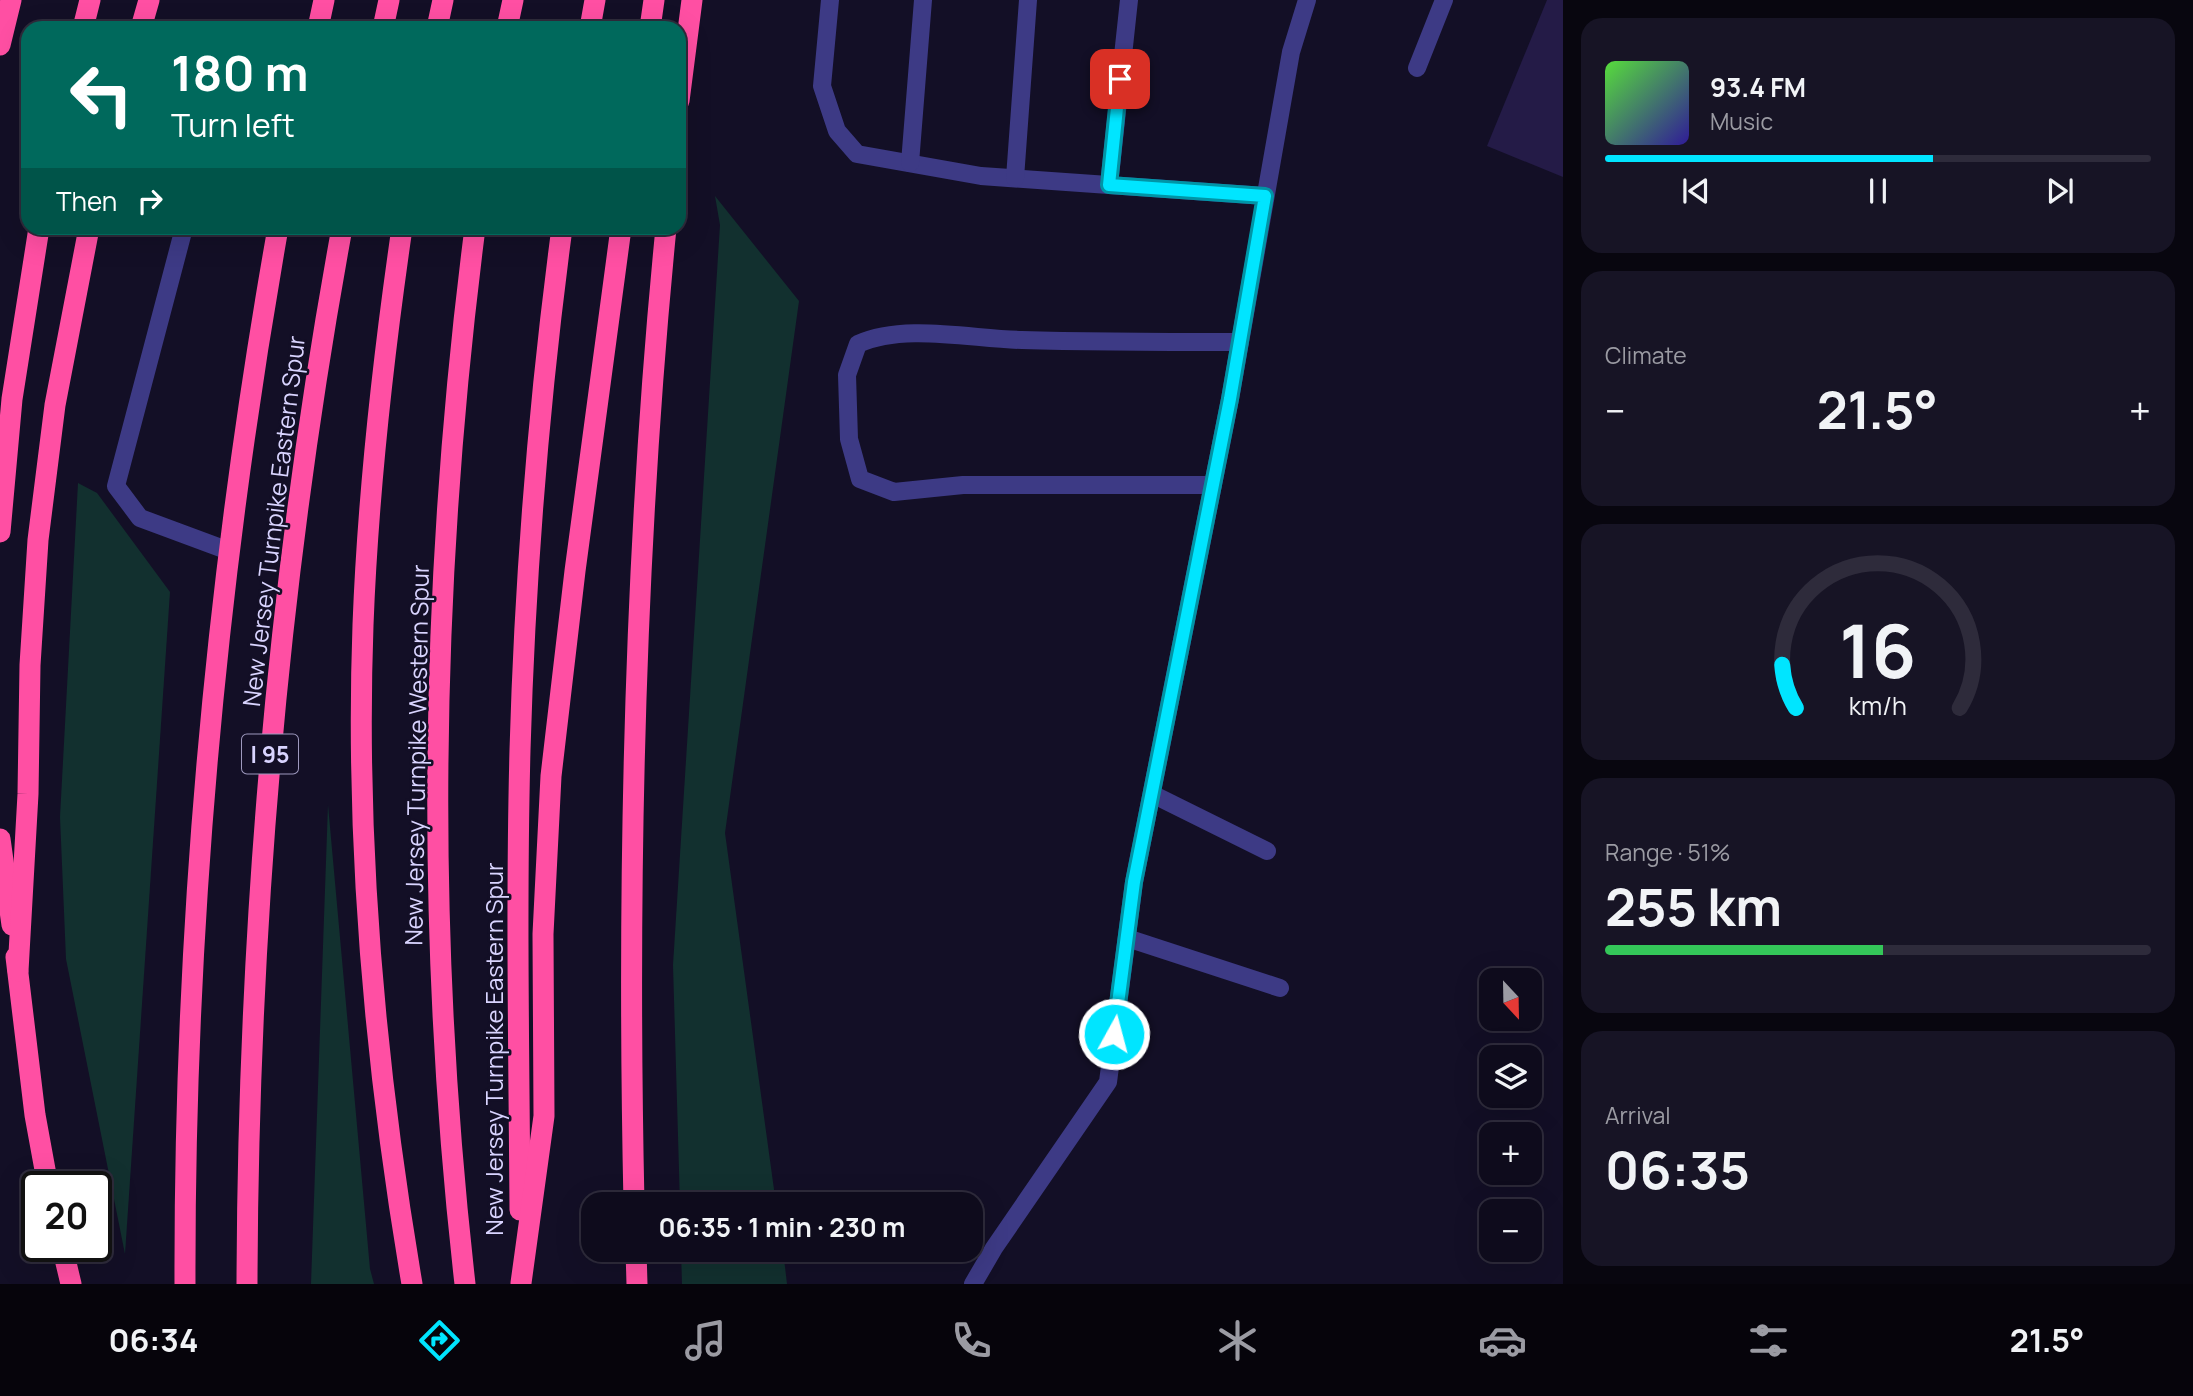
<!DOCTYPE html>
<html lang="en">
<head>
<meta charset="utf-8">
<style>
	:root { --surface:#0e0b1c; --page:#171425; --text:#f1f3f6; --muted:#9b9ba3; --line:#2e2b3b; --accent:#00e5ff }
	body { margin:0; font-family:Manrope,sans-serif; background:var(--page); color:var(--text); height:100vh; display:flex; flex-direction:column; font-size:26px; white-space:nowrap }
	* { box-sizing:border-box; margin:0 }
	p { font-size:23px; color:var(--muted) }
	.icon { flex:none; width:38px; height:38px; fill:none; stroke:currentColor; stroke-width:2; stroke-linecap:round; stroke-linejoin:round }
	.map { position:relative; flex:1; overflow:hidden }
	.side { display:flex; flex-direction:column; gap:18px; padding:18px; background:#08060f; width:630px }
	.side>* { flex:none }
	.top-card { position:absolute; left:21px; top:21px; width:665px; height:214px; border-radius:21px; box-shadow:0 7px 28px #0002,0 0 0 2px var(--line); background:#00695c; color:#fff; overflow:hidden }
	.needle { width:46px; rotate:158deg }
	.buttons { position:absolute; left:1479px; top:968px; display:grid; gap:14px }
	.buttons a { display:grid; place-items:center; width:63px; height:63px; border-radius:14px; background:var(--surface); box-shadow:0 7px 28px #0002,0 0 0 2px var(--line); font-size:35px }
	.speed { position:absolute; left:21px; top:1171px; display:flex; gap:14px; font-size:35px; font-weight:700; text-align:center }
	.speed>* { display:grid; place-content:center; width:91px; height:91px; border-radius:50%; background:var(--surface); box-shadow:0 7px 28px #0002,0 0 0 2px var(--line); line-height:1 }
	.speed .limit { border:4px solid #111; border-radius:10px; background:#fff; color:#111 }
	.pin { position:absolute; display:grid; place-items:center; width:60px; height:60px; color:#fff; margin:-30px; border-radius:14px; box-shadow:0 4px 10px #0006 }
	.me { position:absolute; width:77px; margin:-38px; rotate:7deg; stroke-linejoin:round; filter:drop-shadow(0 0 5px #0008) }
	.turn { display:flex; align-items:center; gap:24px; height:147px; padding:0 35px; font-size:32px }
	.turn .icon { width:91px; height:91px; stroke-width:2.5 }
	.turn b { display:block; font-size:49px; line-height:60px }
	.then { display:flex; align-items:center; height:66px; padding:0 35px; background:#0003; gap:14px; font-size:26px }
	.big { font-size:52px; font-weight:700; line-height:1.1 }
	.side .tile { flex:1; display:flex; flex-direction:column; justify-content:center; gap:10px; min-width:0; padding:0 24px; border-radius:21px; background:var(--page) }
	.side .dial { align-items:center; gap:0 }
	.dial svg { height:182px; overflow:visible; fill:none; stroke:var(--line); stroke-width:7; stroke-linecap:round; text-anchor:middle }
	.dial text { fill:var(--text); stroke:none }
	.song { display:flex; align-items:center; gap:21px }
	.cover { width:84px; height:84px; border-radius:10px; background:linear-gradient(135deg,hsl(110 70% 55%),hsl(250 70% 35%)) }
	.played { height:7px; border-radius:4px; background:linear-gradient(90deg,var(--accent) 60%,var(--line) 60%) }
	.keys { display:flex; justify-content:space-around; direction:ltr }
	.heat { display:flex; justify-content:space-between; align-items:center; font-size:38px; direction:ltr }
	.charge { height:10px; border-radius:5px; background:linear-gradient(90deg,#34c759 51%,var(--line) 0) }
	.trip { position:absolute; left:581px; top:1192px; width:402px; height:70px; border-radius:21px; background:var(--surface); box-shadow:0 7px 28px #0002,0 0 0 2px var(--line); font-weight:700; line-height:70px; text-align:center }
	.tab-bar { display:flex; height:112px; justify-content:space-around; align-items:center; background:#06040b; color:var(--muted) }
	.tab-bar .icon { width:49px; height:49px }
	.tab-bar .active { color:var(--accent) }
	.tab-bar b { font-size:32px; color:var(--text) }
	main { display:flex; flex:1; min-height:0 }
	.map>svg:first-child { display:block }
	.green { fill:#12302f }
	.building { fill:#241b47 }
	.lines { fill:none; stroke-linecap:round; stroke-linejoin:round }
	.lane { stroke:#3d3a85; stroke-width:18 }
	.highway { stroke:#ff4fa3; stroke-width:21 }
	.route-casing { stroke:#0095a6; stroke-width:18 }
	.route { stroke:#00e5ff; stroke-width:12 }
	.labels { text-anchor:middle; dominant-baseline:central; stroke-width:5; stroke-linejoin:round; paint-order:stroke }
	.shield { fill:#130f26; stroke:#9e99be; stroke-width:2 }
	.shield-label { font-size:23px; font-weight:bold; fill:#d9d4ff }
	.street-label { font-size:24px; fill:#d9d4ff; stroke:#130f26 }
</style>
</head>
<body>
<main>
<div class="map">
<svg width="1563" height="1284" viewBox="0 0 1563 1284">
	<rect width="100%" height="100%" fill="#130f26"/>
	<!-- green -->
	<g class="green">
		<path d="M715 196 799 301 725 833 776 1204H680L673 965 720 225Z"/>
		<path d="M78 483 97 493 170 592 125 1254 66 959 60 817Z"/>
		<path d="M328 805 370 1269 374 1284H311Z"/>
		<path d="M681 1250H783L787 1284H682Z"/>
	</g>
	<!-- building -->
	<path class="building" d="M1547 0H1563V177L1487 146Z"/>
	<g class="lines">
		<!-- lane -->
		<g class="lane">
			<path d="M830 0 822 86 837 131 857 154 981 176 1265 196"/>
			<path d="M1417 68 1444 0"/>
			<path d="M910 163 923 0"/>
			<path d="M1015 178 1028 0"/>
			<path d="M1109 185 1129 0"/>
			<path d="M184 228 116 486 140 518 229 551"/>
			<path d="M1213 485H963L894 492 860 479 849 439 847 375 858 344C904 323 972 339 1022 340 1094 342 1167 342 1240 342"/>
			<path d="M1152 794 1267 851"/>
			<path d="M1127 938 1280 988"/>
			<path d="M973 1284 994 1248 1108 1082 1134 882 1230 399 1291 52 1307 0"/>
		</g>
		<!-- highway -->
		<g class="highway">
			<path d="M83 28 90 0"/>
			<path d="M141 28 149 0"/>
			<path d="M318 28 324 0"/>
			<path d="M383 28 389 0"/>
			<path d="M437 28 443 0"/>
			<path d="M507 28 513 0"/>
			<path d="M590 28 595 0"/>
			<path d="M650 28 654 0"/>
			<path d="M0 45 11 0"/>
			<path d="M679 101 692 0"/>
			<path d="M402 228C383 359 368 492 363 625 355 846 375 1067 412 1284"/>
			<path d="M0 532 12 399 39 228"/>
			<path d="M0 839 12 925"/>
			<path d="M16 957 35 1115 48 1186"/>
			<path d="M18 971 28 794 30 665 38 540 55 405 89 228"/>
			<path d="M634 1204C627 879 634 551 666 228"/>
			<path d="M520 1210C519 1057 516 903 520 750 525 575 539 400 562 228"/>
			<path d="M62 1246 71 1284"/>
			<path d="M636 1250 637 1284"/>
			<path d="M521 1283 544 1116 543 934 551 776 575 571 621 228"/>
			<path d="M185 1284C184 929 216 577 278 228"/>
			<path d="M247 1284C248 929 278 576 342 228"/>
			<path d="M465 1284C425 933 430 578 475 228"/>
		</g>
	</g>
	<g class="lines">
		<!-- route casing -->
		<g class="route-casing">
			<path id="route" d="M1114 1034 1134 882 1230 399 1265 196 1109 185 1120 79"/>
		</g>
		<!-- route -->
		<use href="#route" class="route"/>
	</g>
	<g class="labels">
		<!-- shield labels -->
		<rect class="shield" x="242" y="734.5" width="56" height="39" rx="5"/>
		<g class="shield-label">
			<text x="270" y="754">I 95</text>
		</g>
		<!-- street labels -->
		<g class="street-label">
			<text transform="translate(273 521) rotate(-83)">New Jersey Turnpike Eastern Spur</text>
			<text transform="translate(416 755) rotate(-89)">New Jersey Turnpike Western Spur</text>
			<text transform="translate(493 1049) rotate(-90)">New Jersey Turnpike Eastern Spur</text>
		</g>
	</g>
</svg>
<div class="buttons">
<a><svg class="needle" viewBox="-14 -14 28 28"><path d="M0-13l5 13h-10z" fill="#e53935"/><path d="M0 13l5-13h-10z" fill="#9b9ba3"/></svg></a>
<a><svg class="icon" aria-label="layers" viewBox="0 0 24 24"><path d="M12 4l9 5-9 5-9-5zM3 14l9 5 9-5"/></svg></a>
<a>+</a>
<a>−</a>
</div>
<div class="speed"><div class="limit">20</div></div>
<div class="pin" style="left:1120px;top:79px;background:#d93025"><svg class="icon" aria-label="arrive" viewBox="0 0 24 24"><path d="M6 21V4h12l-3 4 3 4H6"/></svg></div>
<svg class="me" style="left:1114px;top:1034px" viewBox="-20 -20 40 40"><circle r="17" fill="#00e5ff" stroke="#fff" stroke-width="3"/><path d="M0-11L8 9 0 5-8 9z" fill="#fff"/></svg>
<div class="trip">06:35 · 1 min · 230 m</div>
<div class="top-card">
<div class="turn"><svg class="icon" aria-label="left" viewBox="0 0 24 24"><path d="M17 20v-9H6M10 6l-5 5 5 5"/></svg><div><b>180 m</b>Turn left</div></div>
<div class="then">Then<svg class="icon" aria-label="right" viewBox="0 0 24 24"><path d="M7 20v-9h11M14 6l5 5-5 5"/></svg></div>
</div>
</div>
<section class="side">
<div class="tile">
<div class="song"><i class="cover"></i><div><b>93.4 FM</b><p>Music</p></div></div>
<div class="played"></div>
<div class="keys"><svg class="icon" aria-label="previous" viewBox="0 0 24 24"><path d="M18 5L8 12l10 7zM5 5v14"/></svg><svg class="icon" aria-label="pause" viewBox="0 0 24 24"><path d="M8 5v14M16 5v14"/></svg><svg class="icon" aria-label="next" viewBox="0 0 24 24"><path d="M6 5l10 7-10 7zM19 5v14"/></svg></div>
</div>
<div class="tile"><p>Climate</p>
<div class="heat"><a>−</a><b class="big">21.5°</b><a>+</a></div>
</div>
<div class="tile dial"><svg viewBox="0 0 100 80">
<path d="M14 69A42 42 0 1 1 86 69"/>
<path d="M14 69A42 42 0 0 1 8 50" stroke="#00e5ff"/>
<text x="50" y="56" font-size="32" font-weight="700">16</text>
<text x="50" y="72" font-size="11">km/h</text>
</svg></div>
<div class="tile"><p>Range · 51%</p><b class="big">255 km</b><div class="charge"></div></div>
<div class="tile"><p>Arrival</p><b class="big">06:35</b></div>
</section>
</main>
<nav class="tab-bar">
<b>06:34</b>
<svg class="icon active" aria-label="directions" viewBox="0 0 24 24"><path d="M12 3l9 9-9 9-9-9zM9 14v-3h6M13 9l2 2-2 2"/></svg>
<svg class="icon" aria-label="music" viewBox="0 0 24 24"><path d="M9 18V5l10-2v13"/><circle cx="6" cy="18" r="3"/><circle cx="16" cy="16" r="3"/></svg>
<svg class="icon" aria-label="phone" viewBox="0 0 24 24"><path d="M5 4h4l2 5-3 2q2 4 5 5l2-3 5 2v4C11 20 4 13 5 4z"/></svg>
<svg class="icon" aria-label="climate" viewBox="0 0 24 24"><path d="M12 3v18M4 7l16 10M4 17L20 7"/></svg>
<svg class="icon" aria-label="car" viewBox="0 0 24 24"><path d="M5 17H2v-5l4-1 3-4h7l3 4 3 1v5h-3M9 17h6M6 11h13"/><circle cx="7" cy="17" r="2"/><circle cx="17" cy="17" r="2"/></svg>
<svg class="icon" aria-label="filters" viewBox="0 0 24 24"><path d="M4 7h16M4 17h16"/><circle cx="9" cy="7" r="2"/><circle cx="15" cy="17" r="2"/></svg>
<b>21.5°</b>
</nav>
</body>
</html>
